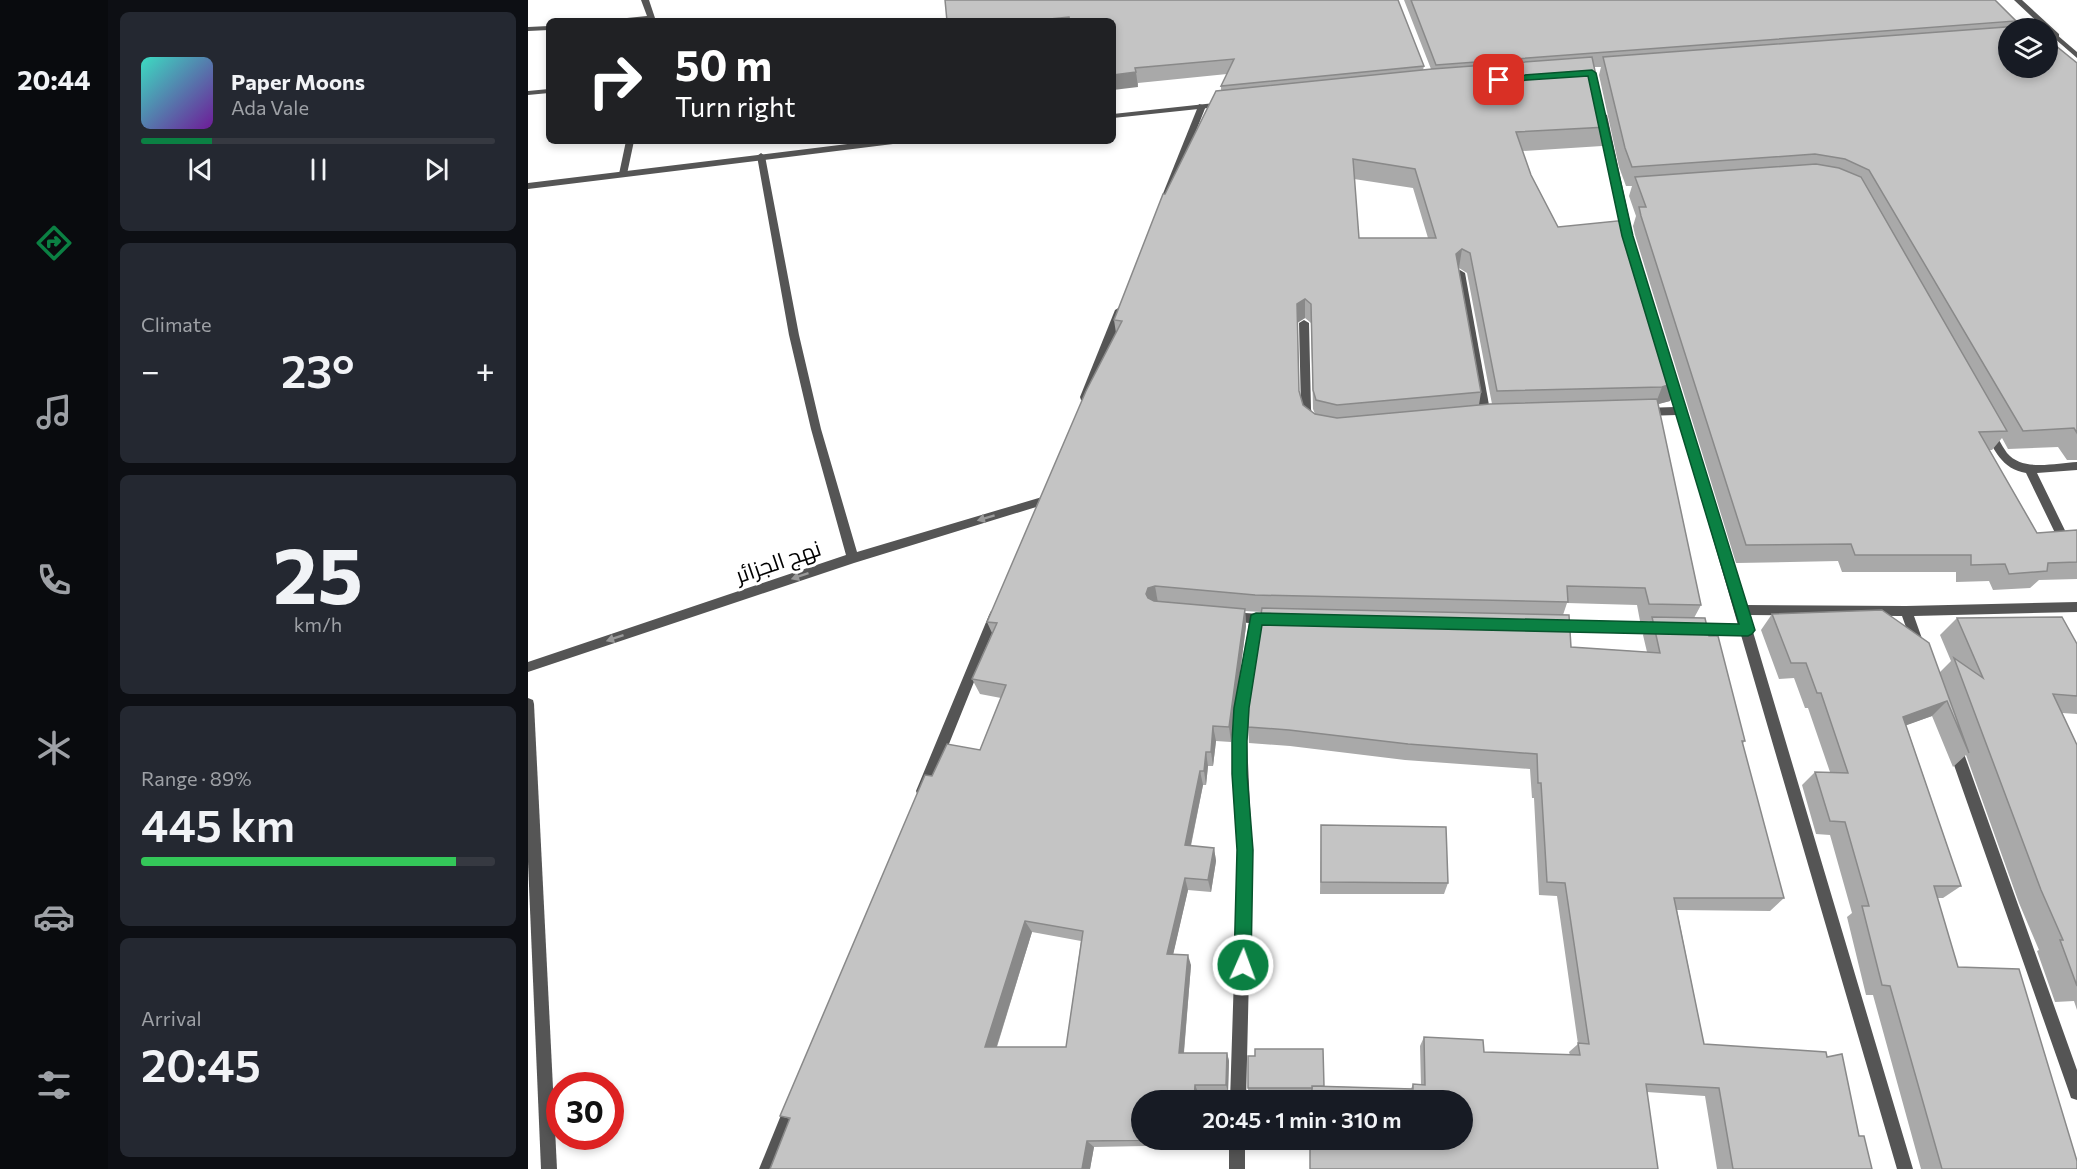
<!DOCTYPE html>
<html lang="en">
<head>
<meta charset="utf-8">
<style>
	:root { --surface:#171b24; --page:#242831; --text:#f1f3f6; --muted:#9ea1a6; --line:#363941; --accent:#0b8043 }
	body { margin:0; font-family:Commissioner,Cairo,sans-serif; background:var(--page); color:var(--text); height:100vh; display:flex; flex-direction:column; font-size:22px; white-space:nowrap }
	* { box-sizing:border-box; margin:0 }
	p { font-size:20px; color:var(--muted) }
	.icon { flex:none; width:33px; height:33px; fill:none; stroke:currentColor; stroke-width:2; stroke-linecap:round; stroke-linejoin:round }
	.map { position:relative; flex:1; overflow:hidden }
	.panel { display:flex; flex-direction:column; gap:12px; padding:12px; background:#0d0f14; width:420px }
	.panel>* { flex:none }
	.guide { position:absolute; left:18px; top:18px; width:570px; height:126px; border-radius:9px; box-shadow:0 3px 9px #0003; background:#202124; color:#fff; overflow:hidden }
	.fabs { position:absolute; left:1470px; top:18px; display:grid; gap:12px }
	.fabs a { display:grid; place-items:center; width:60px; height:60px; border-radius:50%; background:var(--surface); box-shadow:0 3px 9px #0003; font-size:30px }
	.speed { position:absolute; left:18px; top:1072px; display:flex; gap:12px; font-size:30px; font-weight:700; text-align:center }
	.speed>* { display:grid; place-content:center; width:78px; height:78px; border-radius:50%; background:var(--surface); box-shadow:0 3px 9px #0003; line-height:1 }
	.speed .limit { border:9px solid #d22; background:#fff; color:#111 }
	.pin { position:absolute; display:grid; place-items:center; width:51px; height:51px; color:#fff; margin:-26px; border-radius:12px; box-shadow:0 3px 9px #0006 }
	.me { position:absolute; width:66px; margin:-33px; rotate:2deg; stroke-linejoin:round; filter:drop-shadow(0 0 4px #0008) }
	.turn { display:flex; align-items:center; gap:21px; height:126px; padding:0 30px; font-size:27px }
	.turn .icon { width:78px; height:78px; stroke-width:2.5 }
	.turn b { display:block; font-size:42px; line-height:51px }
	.big { font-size:45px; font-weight:600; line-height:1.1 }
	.panel .tile { flex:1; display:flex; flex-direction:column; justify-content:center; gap:9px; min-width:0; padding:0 21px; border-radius:9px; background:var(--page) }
	.panel .dial { align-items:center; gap:0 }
	.dial b { font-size:78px; line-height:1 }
	.song { display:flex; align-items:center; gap:18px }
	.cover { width:72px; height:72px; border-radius:9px; background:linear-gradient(135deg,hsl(170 70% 55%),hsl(280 70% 35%)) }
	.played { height:6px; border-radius:3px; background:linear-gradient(90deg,var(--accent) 20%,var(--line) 20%) }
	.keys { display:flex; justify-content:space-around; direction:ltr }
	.heat { display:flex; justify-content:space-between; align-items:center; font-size:33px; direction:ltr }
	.charge { height:9px; border-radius:4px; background:linear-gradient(90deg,#34c759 89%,var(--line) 0) }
	.trip { position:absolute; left:603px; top:1090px; width:342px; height:60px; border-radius:30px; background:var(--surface); box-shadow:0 3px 9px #0003; font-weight:600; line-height:60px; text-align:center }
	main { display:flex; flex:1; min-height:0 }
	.tab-bar { display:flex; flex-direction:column; width:108px; justify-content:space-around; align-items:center; background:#090b0e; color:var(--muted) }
	.tab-bar .icon { width:42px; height:42px }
	.tab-bar .selected { color:var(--accent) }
	.tab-bar b { font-size:27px; color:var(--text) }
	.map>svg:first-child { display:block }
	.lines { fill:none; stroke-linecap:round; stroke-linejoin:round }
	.minor { fill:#555; fill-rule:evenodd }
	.tertiary { fill:#555; fill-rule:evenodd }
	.wall { fill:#a9a9a9; fill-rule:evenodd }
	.shaded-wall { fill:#898989 }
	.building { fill:#c4c4c4; stroke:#898989; stroke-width:1.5; fill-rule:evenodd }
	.oneway { fill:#999 }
	.route { fill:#0b8043; stroke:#07532c; stroke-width:1.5 }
	.labels { text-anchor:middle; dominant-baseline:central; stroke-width:6; stroke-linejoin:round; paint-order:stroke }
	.street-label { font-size:22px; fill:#000; stroke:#fff }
</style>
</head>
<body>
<main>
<nav class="tab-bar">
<b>20:44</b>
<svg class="icon selected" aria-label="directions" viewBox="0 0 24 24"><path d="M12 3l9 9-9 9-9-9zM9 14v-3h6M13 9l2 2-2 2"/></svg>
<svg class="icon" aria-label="music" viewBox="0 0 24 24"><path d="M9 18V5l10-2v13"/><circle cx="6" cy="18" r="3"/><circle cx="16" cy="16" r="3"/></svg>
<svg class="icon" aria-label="phone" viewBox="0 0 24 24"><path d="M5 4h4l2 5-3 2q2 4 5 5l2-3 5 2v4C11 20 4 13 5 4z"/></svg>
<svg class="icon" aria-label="climate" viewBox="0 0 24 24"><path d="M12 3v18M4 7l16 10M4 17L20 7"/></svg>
<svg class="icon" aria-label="car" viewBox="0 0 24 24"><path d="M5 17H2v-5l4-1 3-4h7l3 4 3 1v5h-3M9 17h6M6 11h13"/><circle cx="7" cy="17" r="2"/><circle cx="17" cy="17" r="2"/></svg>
<svg class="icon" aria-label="filters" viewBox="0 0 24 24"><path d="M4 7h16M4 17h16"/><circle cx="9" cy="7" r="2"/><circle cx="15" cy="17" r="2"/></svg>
</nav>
<section class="panel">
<div class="tile">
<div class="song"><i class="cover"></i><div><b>Paper Moons</b><p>Ada Vale</p></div></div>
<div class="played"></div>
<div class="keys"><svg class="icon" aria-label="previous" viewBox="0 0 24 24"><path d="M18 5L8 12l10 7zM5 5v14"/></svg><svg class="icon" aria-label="pause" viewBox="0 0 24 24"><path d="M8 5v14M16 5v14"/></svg><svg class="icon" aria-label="next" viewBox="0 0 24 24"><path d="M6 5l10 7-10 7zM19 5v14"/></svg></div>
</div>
<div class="tile"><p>Climate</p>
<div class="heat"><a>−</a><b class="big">23°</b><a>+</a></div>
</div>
<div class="tile dial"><b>25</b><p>km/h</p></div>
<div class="tile"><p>Range · 89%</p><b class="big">445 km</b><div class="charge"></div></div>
<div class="tile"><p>Arrival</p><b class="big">20:45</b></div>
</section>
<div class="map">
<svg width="1549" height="1169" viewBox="0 0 1549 1169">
	<rect width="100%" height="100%" fill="#fff"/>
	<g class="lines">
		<!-- minor -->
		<g class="minor">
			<path d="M113 0H121L128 21H85L89 19 119 16Z"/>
			<path d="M1486 0H1494L1531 34V38H1525L1520 32V28H1516Z"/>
			<path d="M21 26V30L0 31V27Z"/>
			<path d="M21 89V93L0 95V91Z"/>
			<path d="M671 104 678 106 642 196 638 199 635 198 634 196Z"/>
			<path d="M1072 113 1079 115 1105 236 1100 239 1095 236 1071 115Z"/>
			<path d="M98 141H106L99 174 95 177 91 174Z"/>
			<path d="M233 153 237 156 271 335 293 429 329 552 514 497 520 501 518 504 326 563 0 672V662L318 555 283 429 261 335 229 156Z"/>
			<path d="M932 270 937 273 963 416 958 420 953 416 927 273Z"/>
			<path d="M592 307 597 310 562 397 557 401 553 400 552 397 587 310Z"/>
			<path d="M776 320 781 323 783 409 786 422 781 426 776 422 773 409 771 323Z"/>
			<path d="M1142 369 1147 373 1217 605 1378 606 1549 602V612L1386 616 1397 647 1395 651 1391 652 1387 651 1385 647 1374 616 1220 615 1385 1169H1369L1213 635 1164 634 1160 633 1158 629 1160 625 1164 624 1210 625 1149 415 1116 416 1111 412 1116 408 1147 407 1137 373Z"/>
			<path d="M1461 426 1465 427C1469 436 1473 445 1479 453 1495 472 1527 463 1549 462V470L1509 473 1549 555V572L1545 570 1498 473C1474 469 1466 450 1456 430Z"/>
			<path d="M467 610 471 611 473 615 402 791 400 796 395 797 390 796 388 791 461 615 463 611Z"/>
			<path d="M702 612 747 615 751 616 753 620 751 624H733L720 708 719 741 724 850 718 1101H702L710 850 705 741 708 708 721 623 698 621 696 617 698 613Z"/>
			<path d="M1026 621 1134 623 1138 624 1140 628 1138 632 1134 633 1026 631 1022 630 1020 626 1022 622Z"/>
			<path d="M0 698 5 700 6 704 29 1169H13L0 862Z"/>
			<path d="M1427 742 1432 744 1434 748 1549 1070V1100L1543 1098 1541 1092 1420 748 1422 744Z"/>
			<path d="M266 1096 272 1098 274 1104 247 1169H231L260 1098Z"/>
			<rect x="701" y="1140" width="16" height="29"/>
		</g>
		<!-- tertiary -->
		<g class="tertiary">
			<path d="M1528 34 1549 52V58L1526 38 1520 39V35Z"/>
			<path d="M696 102 700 104 699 106 585 118V114Z"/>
			<path d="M344 141H369L365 144 0 189V183Z"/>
		</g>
	</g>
	<!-- wall -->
	<g class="wall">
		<path d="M876 0H1467L1488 21 1485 26H1489L1493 20 1501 28H1480L1549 63V460H1539L1530 447 1480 449 1474 438 1464 450H1461L1509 533 1549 531V579L1511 580 1502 588 1465 590 1461 581 1428 582V572H1314L1310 561 1208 563 1107 235 1105 226 1108 216 1101 196 1104 186H1098L1091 167 1071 75 1073 67H1066L1079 127 1074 146 994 151 1003 175 1030 227 1149 382 1142 401 1130 404 1173 605 1166 618 1181 636 1217 741 1214 744 1256 898 1242 911 1149 910 1176 1044 1299 1057 1344 1169H1189L1177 1096 1119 1092H720V1088L796 1086 883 1089 885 1084 893 1085 892 1046 896 1037 956 1052 1042 1055 1041 1052 1050 1044 1029 896 1011 895 1006 798H1004L1002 769 877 760 762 746 721 743 720 727 733 612 717 611 718 626 703 742 688 741 685 766H680L678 785H675L663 846 686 848 688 861 683 892 660 890 645 954 663 965 656 1053H699L701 1061 700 1092H670V1101H614V1140H669V1145L566 1147 562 1169H242L262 1119 252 1116 404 776 452 750 473 698 452 694 444 679 464 633 459 622 588 333 586 320 637 194 693 90V86L699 74 610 83V87L585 21 896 66 895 70 903 69ZM826 179 885 188 900 238H831ZM931 268 939 273 964 404 951 405 953 392 930 269ZM777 318 783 323 785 409 787 414 775 405 771 391 769 323ZM1039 603 1109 605 1112 621H1122L1115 635 1119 652 1043 647 1035 615ZM504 932 553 941 538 1047H469Z"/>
		<path d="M1244 614 1412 672 1423 661 1412 635 1429 618 1549 644V714L1534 713 1549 745V1010L1546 1001 1527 1002 1509 951 1511 950 1491 903 1438 755 1425 767 1404 716 1378 725 1433 886 1415 898H1409L1430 967 1549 1169H1393L1345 995H1338L1319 917 1324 913 1302 835 1288 834 1274 785 1287 772H1302L1280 708H1277L1266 678 1251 679 1233 630Z"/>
		<path d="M793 825 920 883 916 894H792Z"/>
	</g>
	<!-- shaded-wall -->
	<g class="shaded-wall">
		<path d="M541 17 542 21H502Z"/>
		<path d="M608 72 610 87 585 90V75Z"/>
		<path d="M934 249 931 268 925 273 928 254Z"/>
		<path d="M777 299V318L769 323V304Z"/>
		<path d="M1149 382 1142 401 1127 405 1134 387Z"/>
		<path d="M627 586 630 603 624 605 618 594 620 588Z"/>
		<path d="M717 609 718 626 703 742 701 727Z"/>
		<path d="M1419 701 1404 716 1360 732 1375 717Z"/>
		<path d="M685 726 688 741 685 766 683 752Z"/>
		<path d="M678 752 680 766 678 785 676 771Z"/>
		<path d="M672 771 675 785 660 858 657 845Z"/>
		<path d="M686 848 688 861 683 892 680 880Z"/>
		<path d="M657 878 660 890 643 964 639 954Z"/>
		<path d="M497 921 504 932 466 1055 457 1047Z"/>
		<path d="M660 955 663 965 655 1061 651 1053Z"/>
		<path d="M699 1053 701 1061 700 1092 698 1085Z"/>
		<path d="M667 1085 670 1092V1101H666Z"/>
		<path d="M559 1141 566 1147 562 1169H554Z"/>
	</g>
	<!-- building -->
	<g class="building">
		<path d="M417 0H870L896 66 693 86 706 59 607 68 608 72 585 75V21H542L541 17 502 21H419Z"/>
		<path d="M883 0H1467L1488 21 908 65Z"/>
		<path d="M1493 20 1501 28H1480V68H1520V44L1528 46 1549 63V433L1546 428 1495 431 1341 170 1317 159 1287 154 1104 167 1097 148 1075 57 1491 26Z"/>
		<path d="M1064 57 1079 127 988 132 1003 175 1030 227 1099 220 1149 382 1134 387 969 391 942 253 934 249 928 254 953 392 809 405 788 400 785 390 783 304 777 299 769 304 771 391 775 405 787 414 809 418 962 404 1129 399 1173 605 1121 604 1117 588 1039 586 1040 602 727 595 627 586 620 588 618 594 620 598 626 601 717 609 701 727 685 726 683 752H678L676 771H672L657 845 686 848 680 880 657 878 639 954 660 955 651 1053H699L698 1085H667L666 1101H614V1140H632L559 1141 554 1169H242L262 1118 252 1116 397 775 404 776 419 744 452 750 478 685 444 679 469 623 459 622 558 391 594 321 586 320 635 194H637L688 91 904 69ZM825 159 887 169 908 238H831ZM497 921 555 931 538 1047H457Z"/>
		<path d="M1288 164 1311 168 1333 177 1479 431 1451 432 1509 533 1549 530V562L1520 563 1519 571 1481 574 1477 564 1443 565V555H1327L1323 544 1218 545 1113 216 1111 207H1118L1107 177Z"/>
		<path d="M734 608 1041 615 1043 647 1132 653 1124 617 1177 618 1181 636H1190L1217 741H1214L1256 898H1146L1176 1044 1298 1052 1299 1057 1314 1054 1331 1136H1336L1344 1169H1205L1191 1088 1118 1084 1130 1169H782V1140H934V1101H784V1086L885 1089V1084L897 1085 896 1037 955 1040 956 1052 1052 1055 1050 1043 1061 1044 1037 883 1019 882 1013 783H1010L1009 754 880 744 761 730 720 727 721 692Z"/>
		<path d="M1354 610 1401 643 1441 753 1419 701 1375 717 1433 886H1406L1430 967 1491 969 1549 1161V1169H1414L1362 986 1354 985 1334 906H1341L1317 822 1302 821 1287 772 1320 773 1293 693H1289L1278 663H1263L1244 614Z"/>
		<path d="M1534 617 1549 644V696L1525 694 1549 745V986L1532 940H1535L1513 890 1426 658 1455 678 1429 618Z"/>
		<path d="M793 825 918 827 920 883 793 882Z"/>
		<path d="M727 1049H795L796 1086H784V1088H720V1056H727Z"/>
	</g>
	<!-- one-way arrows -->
	<defs><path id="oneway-solid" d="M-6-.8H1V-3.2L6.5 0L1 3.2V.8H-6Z" transform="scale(1.5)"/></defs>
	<g class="oneway">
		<use href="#oneway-solid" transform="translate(458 518) rotate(163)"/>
		<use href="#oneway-solid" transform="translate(272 576) rotate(161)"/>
		<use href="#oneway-solid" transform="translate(87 638) rotate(161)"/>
	</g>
	<!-- route -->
	<path class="route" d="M1064 70 1068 73 1105 236 1227 630 1224 634 1220 636 734 625 721 708 719 741V774L725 850 723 965 721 971 715 973 709 971 706 965 709 850 704 774V741L706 708 723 615 728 613 1211 624 1094 236 1060 76 971 82 967 80 971 77Z"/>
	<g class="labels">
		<!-- street labels -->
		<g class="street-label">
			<text transform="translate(250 561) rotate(-19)">نهج الجزائر</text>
		</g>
	</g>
</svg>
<div class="fabs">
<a><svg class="icon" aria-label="layers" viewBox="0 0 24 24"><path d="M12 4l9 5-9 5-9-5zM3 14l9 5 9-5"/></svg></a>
</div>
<div class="speed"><div class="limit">30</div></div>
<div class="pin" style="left:971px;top:80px;background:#d93025"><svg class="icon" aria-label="arrive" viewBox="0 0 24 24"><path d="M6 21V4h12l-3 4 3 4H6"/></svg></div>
<svg class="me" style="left:715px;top:965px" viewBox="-20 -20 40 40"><circle r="17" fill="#0b8043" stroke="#fff" stroke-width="3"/><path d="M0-11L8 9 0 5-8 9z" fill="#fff"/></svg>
<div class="trip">20:45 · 1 min · 310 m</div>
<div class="guide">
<div class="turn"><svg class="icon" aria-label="right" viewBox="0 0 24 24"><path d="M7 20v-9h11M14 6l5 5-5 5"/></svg><div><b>50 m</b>Turn right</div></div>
</div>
</div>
</main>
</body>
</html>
